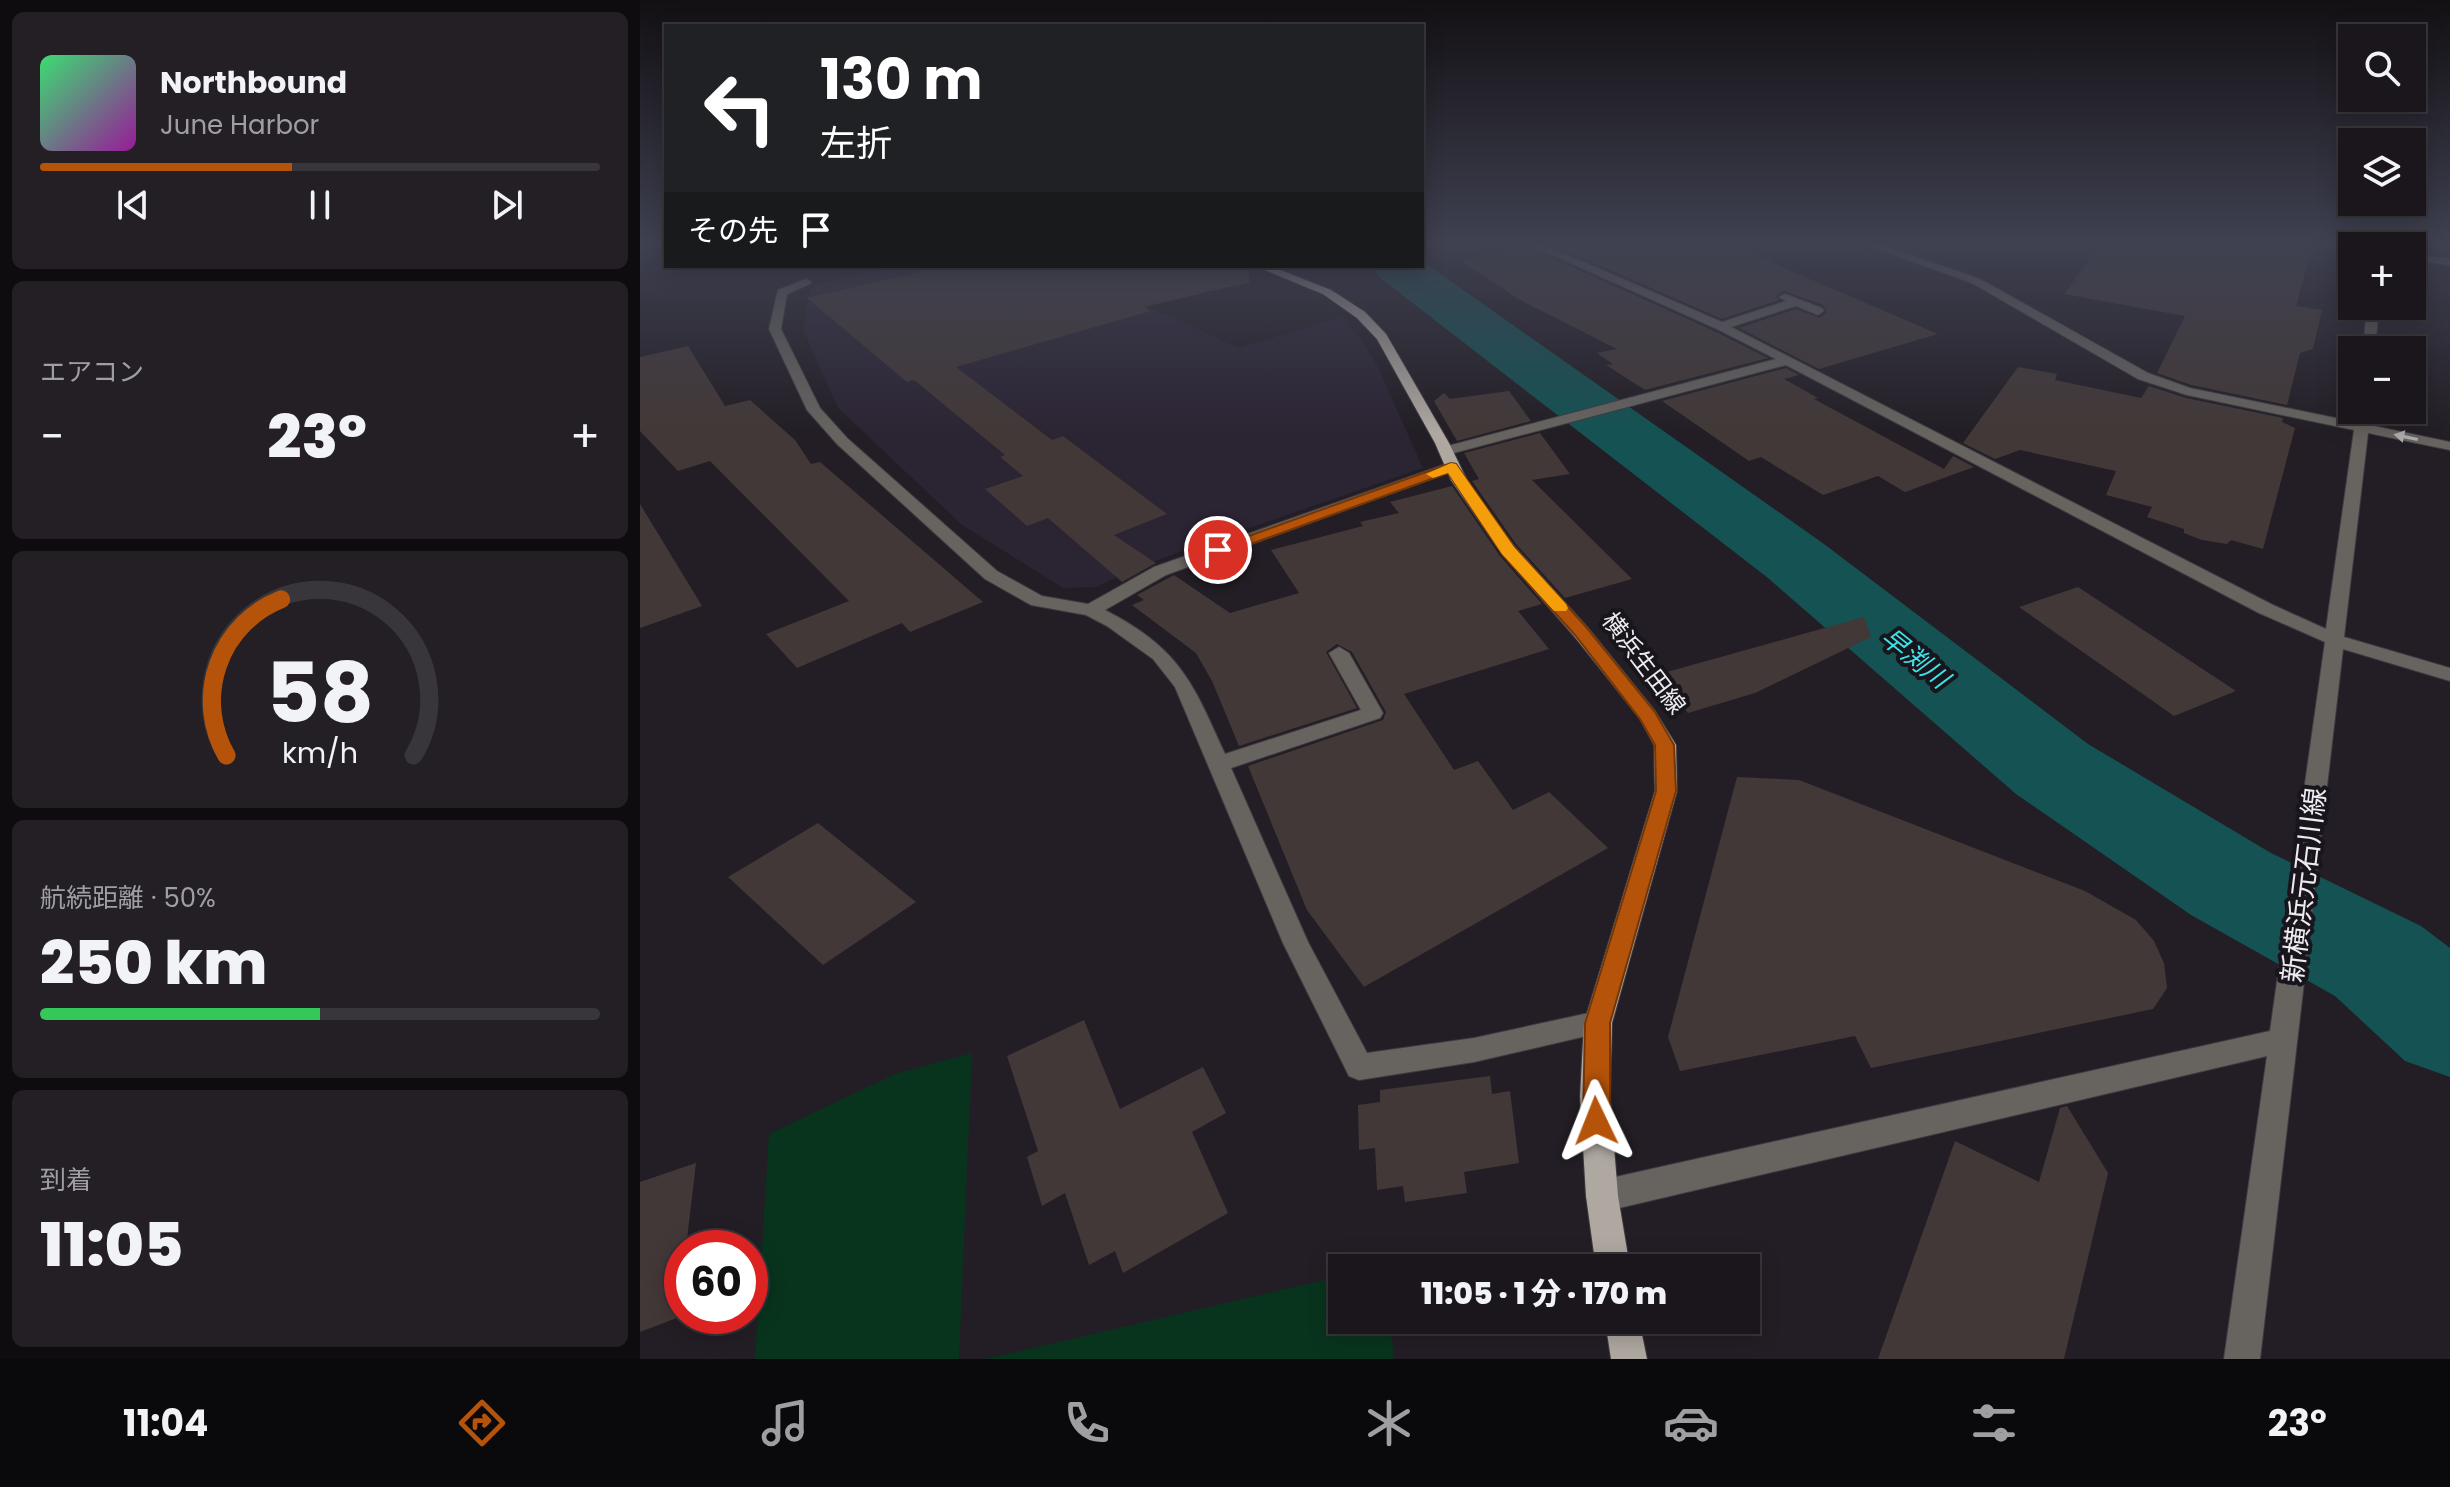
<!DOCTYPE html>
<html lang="ja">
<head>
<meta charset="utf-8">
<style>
	:root { --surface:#1a161c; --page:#231f25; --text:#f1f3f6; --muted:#9f9fa3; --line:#38353b; --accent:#b45309 }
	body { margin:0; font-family:Poppins,"Noto Sans JP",sans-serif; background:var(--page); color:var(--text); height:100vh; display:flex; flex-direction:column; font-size:30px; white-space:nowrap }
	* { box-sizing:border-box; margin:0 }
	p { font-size:26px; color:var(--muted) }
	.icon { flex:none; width:44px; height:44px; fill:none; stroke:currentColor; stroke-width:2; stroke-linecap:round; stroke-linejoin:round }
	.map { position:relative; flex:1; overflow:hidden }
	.sheet { display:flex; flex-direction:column; gap:12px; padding:12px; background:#0e0c0f; width:640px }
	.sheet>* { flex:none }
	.hud { position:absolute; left:24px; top:24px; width:760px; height:244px; border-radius:0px; box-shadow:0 4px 20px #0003,0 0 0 2px var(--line); background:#202124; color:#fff; overflow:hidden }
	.controls { position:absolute; left:1698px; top:24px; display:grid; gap:16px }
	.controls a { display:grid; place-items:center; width:88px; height:88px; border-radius:0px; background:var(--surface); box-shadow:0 4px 20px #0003,0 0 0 2px var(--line); font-size:40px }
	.speed { position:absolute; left:24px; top:1230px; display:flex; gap:16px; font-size:40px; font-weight:700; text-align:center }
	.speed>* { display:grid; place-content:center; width:104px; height:104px; border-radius:50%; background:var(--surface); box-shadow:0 4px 20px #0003,0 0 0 2px var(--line); line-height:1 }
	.speed .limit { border:12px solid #d22; background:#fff; color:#111 }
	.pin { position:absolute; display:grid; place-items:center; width:68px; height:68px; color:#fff; margin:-34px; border:4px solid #fff; border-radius:50%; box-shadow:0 2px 8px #0007 }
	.me { position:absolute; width:88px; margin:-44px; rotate:358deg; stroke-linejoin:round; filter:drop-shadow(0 0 6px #0008) }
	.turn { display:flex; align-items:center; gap:28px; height:168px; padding:0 24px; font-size:36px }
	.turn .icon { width:104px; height:104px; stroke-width:2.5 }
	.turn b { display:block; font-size:56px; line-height:68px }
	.then { display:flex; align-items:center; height:76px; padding:0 24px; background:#0003; gap:16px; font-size:30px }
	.big { font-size:60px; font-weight:800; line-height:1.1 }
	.sheet .widget { flex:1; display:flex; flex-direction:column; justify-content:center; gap:12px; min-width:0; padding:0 28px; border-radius:12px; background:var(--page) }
	.sheet .dial { align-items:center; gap:0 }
	.dial svg { height:208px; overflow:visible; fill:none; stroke:var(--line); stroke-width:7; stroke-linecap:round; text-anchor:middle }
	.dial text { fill:var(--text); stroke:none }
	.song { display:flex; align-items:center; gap:24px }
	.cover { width:96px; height:96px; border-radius:12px; background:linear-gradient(135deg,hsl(140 70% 55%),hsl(300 70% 35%)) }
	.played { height:8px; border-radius:4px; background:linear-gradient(90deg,var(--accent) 45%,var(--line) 45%) }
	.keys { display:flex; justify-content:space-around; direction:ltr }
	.heat { display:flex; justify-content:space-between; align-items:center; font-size:44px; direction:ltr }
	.charge { height:12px; border-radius:6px; background:linear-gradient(90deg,#34c759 50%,var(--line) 0) }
	.trip { position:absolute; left:688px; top:1254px; width:432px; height:80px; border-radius:0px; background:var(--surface); box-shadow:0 4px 20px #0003,0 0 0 2px var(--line); font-weight:800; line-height:80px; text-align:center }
	.tab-bar { display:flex; height:128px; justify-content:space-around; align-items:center; background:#0a090b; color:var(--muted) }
	.tab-bar .icon { width:56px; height:56px }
	.tab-bar .on { color:var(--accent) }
	.tab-bar b { font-size:36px; color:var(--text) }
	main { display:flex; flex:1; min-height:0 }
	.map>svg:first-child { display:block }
	.education { fill:#2b2433 }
	.green { fill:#08341d }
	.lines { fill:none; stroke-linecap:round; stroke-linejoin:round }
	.river { fill:#145253; fill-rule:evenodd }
	.building { fill:#423837 }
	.minor-casing { stroke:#3f3b41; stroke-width:2 }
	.major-casing { stroke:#3f3b41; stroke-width:2 }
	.minor { fill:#676460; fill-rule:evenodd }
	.major { fill:#afa8a1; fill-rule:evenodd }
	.oneway { fill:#b1aeaf }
	.route { fill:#b45309; stroke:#753606; stroke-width:2 }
	.slow { fill:#f59e0b }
	.labels { text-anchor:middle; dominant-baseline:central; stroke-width:8; stroke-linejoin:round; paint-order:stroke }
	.street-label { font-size:24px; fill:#eeebf0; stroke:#19151c }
	.water-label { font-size:26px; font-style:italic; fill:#3be4e6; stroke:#19151c }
	.near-street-label { font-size:28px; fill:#eeebf0; stroke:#19151c }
</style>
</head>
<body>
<main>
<section class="sheet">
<div class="widget">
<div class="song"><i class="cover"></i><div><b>Northbound</b><p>June Harbor</p></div></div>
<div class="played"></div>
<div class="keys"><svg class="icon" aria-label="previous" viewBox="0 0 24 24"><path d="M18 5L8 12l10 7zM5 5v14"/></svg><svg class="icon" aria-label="pause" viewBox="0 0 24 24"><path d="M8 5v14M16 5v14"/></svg><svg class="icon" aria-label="next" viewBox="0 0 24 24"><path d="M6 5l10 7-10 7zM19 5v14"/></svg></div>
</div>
<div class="widget"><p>エアコン</p>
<div class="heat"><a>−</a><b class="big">23°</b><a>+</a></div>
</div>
<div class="widget dial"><svg viewBox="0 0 100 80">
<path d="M14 69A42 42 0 1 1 86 69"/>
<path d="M14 69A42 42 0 0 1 35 9" stroke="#b45309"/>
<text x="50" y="56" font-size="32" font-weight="700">58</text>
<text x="50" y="72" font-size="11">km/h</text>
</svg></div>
<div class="widget"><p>航続距離 · 50%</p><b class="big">250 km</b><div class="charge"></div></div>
<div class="widget"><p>到着</p><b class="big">11:05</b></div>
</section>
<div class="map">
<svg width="1810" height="1359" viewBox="0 0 1810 1359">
	<rect width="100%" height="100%" fill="#231e25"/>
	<!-- education -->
	<path class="education" d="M260 266H350L460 285 599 348 701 317 722 341 737 365 783 468 497 567 457 587 423 588 321 524 198 408 163 330 170 290 181 283Z"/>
	<!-- green -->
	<g class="green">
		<path d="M332 1053 319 1359H115L129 1134 255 1074Z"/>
		<path d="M702 1276V1320H750L754 1359H346Z"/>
	</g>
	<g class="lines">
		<!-- river -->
		<path class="river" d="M782 261 1184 544 1448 744 1631 853 1781 926 1810 948V1077L1765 1061 1695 996 1551 915 1376 794 1128 578 739 277 732 266H782Z"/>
	</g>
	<!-- building -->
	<g class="building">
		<path d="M908 243H1115L1112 254 1298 334 1179 369 1099 328 1156 309 1180 318 1187 312 1183 305 1144 291 1136 296 1139 300 1082 319Z"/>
		<path d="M1461 243H1619L1671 251 1656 306 1682 310 1673 349 1660 353 1647 405 1551 385 1517 373 1545 316 1424 294Z"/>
		<path d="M884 245 1076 332 1128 358 1005 390 966 365 973 364 957 353 977 349 880 300 821 261Z"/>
		<path d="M305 266H409L415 269 429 266 438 269 450 266H608L610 282 504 307 511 311 316 367 412 440 423 436 527 514 474 535 516 563 482 582 408 518 387 526 345 489 383 476 360 457 365 455 274 380 267 382 167 298Z"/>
		<path d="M48 346 85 406 110 400 155 440 171 464 180 462 343 602 270 632 262 623 157 668 126 634 209 601 70 461 38 471 0 431V357Z"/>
		<path d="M1378 367 1417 374 1415 380 1501 398 1509 386 1546 398 1643 418 1642 422 1655 428 1623 549 1591 540 1587 544 1562 540 1544 533V529L1507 517 1512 507 1466 495 1476 471 1380 450 1355 459 1323 443Z"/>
		<path d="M1146 368 1159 375 1144 379 1178 398 1174 399 1304 469 1313 456 1334 467 1265 492 1238 476 1183 495 1121 457 1109 461 1022 401Z"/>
		<path d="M869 391 891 421 817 441 794 401 804 393 810 399Z"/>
		<path d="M900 433 930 474 892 480 992 579 925 598 876 544 832 481 839 479 824 453Z"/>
		<path d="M812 486 860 556 902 604 878 611 909 649 764 694 814 770 838 761 873 810 909 792 968 848 724 987 667 910 608 766 743 720 746 712 712 652 697 644 686 652 717 708 599 746 572 681 556 653 492 605 504 600 497 595 534 575 590 613 659 593 631 550 723 526 720 522 759 513 750 502Z"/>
		<path d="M0 504 62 606 0 628Z"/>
		<path d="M1438 587 1596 691 1534 716 1379 607Z"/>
		<path d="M1224 617 1231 637 1115 693 1048 713 1016 675Z"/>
		<path d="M1097 777 1159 780 1445 891 1496 920 1514 941 1524 963 1527 988 1513 1009 1231 1068 1215 1036 1040 1071 1028 1037Z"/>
		<path d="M178 823 276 902 183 965 88 877Z"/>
		<path d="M444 1020 480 1109 563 1067 586 1113 552 1132 588 1213 483 1273 475 1251 449 1265 425 1193 402 1206 387 1157 398 1151 367 1056Z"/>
		<path d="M850 1076 852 1094 870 1091 879 1163 824 1172 827 1193 765 1202 763 1186 737 1190 735 1148 719 1150 718 1105 740 1102V1090Z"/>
		<path d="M1427 1106 1468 1173 1424 1359H1238L1315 1141 1399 1182 1420 1108Z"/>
		<path d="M56 1163 46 1248H42L37 1318 0 1332V1182Z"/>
	</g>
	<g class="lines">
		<!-- minor casing -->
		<g class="minor-casing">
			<g id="minor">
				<path d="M886 243H900L1082 322 1146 301 1139 297 1145 294 1182 308 1184 311 1178 315 1156 306 1091 327 1633 605 1686 629 1714 430 1547 395 1498 379 1332 283 1221 243H1237L1340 279 1508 373 1550 388 1715 422 1717 410H1731L1729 425 1810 442V450L1728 433 1704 637 1810 668V681L1703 649 1620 1359H1584L1627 1056 962 1212 951 1207 946 1196 951 1185 962 1180 1630 1031 1685 642 1619 613 1146 365 810 454H800V448L1136 359 1077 329Z"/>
				<path d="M1678 243 1716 246H1712V251Z"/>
				<rect x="1738" y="243" width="10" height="3"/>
				<path d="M1772 254 1810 259V265L1772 260Z"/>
				<path d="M166 279 172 282 170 284 147 294 141 329 180 408 207 438 357 571 402 596 448 604 514 567 806 464H816V470L526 575 465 610C540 649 552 681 585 754L721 710 689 653 699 647 709 653 743 713 740 718 591 768 668 942 727 1053 834 1038 958 1011 968 1015 972 1023 968 1031 834 1062 719 1080 709 1076 643 943 535 687 513 659 467 626 446 615 391 605 345 579 197 444 167 410 129 329 138 290Z"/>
				<path d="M1727 306H1739L1735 350H1723Z"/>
			</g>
		</g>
		<!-- major casing -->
		<g class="major-casing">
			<g id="major">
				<path d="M615 266H630L691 290 725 312 746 334 809 443 827 480 874 546 948 628 1015 711 1036 745 1037 791 972 1023 970 1097 978 1196 990 1268H956L946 1196 940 1097 944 1023 1015 791 1014 745 1000 719 934 636 862 554 811 480 795 443 737 339 717 318 683 294Z"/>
				<path d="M965 1320H999L1007 1359H971Z"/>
			</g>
		</g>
		<!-- minor -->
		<use href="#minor" class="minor"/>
		<!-- major -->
		<use href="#major" class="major"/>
	</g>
	<!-- one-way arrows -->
	<defs><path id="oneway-solid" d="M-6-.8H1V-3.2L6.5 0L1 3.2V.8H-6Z" transform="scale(2)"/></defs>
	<use class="oneway" href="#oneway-solid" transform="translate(1766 437) rotate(-168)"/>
	<!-- sky -->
	<linearGradient id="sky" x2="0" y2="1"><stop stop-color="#131014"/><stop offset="0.56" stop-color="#3f4151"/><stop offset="1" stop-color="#3f4151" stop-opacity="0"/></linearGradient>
	<rect width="1810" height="434" fill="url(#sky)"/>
	<!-- route -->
	<path class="route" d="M811 463 816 464 874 547 947 628 1015 712 1034 745 1036 791 970 1023V1121L966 1130 956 1134 947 1130 943 1121 945 1023 1016 791 1015 745 1000 719 935 635 862 554 808 473 583 554H572L570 550Z"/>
	<!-- slow -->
	<path class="slow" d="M811 463 816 464 874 547 926 604 928 608 926 611H914L862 554 808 473 793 478 786 474Z"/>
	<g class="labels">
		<!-- street labels -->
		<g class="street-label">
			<text transform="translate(1004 663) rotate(53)">横浜生田線</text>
		</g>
		<!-- water labels -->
		<g class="water-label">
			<text transform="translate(1275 658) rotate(39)">早渕川</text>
		</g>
		<!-- near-street labels -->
		<g class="near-street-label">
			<text transform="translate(1664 885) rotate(-83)">新横浜元石川線</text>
		</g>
	</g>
</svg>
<div class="controls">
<a><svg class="icon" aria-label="search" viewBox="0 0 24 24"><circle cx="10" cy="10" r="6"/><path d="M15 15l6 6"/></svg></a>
<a><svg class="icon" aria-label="layers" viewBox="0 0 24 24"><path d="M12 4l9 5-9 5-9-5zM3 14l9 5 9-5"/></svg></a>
<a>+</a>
<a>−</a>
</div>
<div class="speed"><div class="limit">60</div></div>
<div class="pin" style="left:578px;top:550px;background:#d93025"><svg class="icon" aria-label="arrive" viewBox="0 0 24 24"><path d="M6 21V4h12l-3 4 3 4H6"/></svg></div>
<svg class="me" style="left:956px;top:1121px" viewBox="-20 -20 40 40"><path d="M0-17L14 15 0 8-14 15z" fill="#b45309" stroke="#fff" stroke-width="4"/></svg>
<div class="trip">11:05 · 1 分 · 170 m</div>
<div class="hud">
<div class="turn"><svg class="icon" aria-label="left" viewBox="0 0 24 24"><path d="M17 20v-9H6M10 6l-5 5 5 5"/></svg><div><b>130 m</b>左折</div></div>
<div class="then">その先<svg class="icon" aria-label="arrive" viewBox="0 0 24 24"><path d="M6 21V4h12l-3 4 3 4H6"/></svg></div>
</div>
</div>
</main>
<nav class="tab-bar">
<b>11:04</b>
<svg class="icon on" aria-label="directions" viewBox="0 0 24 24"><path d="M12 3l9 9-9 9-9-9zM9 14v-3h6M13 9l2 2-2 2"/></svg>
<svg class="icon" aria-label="music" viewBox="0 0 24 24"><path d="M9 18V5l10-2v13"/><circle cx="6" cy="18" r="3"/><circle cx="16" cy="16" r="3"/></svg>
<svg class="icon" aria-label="phone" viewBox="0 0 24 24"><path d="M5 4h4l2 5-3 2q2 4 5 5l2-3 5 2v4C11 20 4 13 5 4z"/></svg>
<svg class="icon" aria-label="climate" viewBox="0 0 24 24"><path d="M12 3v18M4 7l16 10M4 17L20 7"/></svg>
<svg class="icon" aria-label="car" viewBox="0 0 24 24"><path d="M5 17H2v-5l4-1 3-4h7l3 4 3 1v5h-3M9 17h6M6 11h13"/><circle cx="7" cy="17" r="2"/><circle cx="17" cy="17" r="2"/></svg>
<svg class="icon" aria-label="filters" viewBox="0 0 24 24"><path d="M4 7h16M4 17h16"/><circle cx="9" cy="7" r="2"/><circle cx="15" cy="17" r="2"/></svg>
<b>23°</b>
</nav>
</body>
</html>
